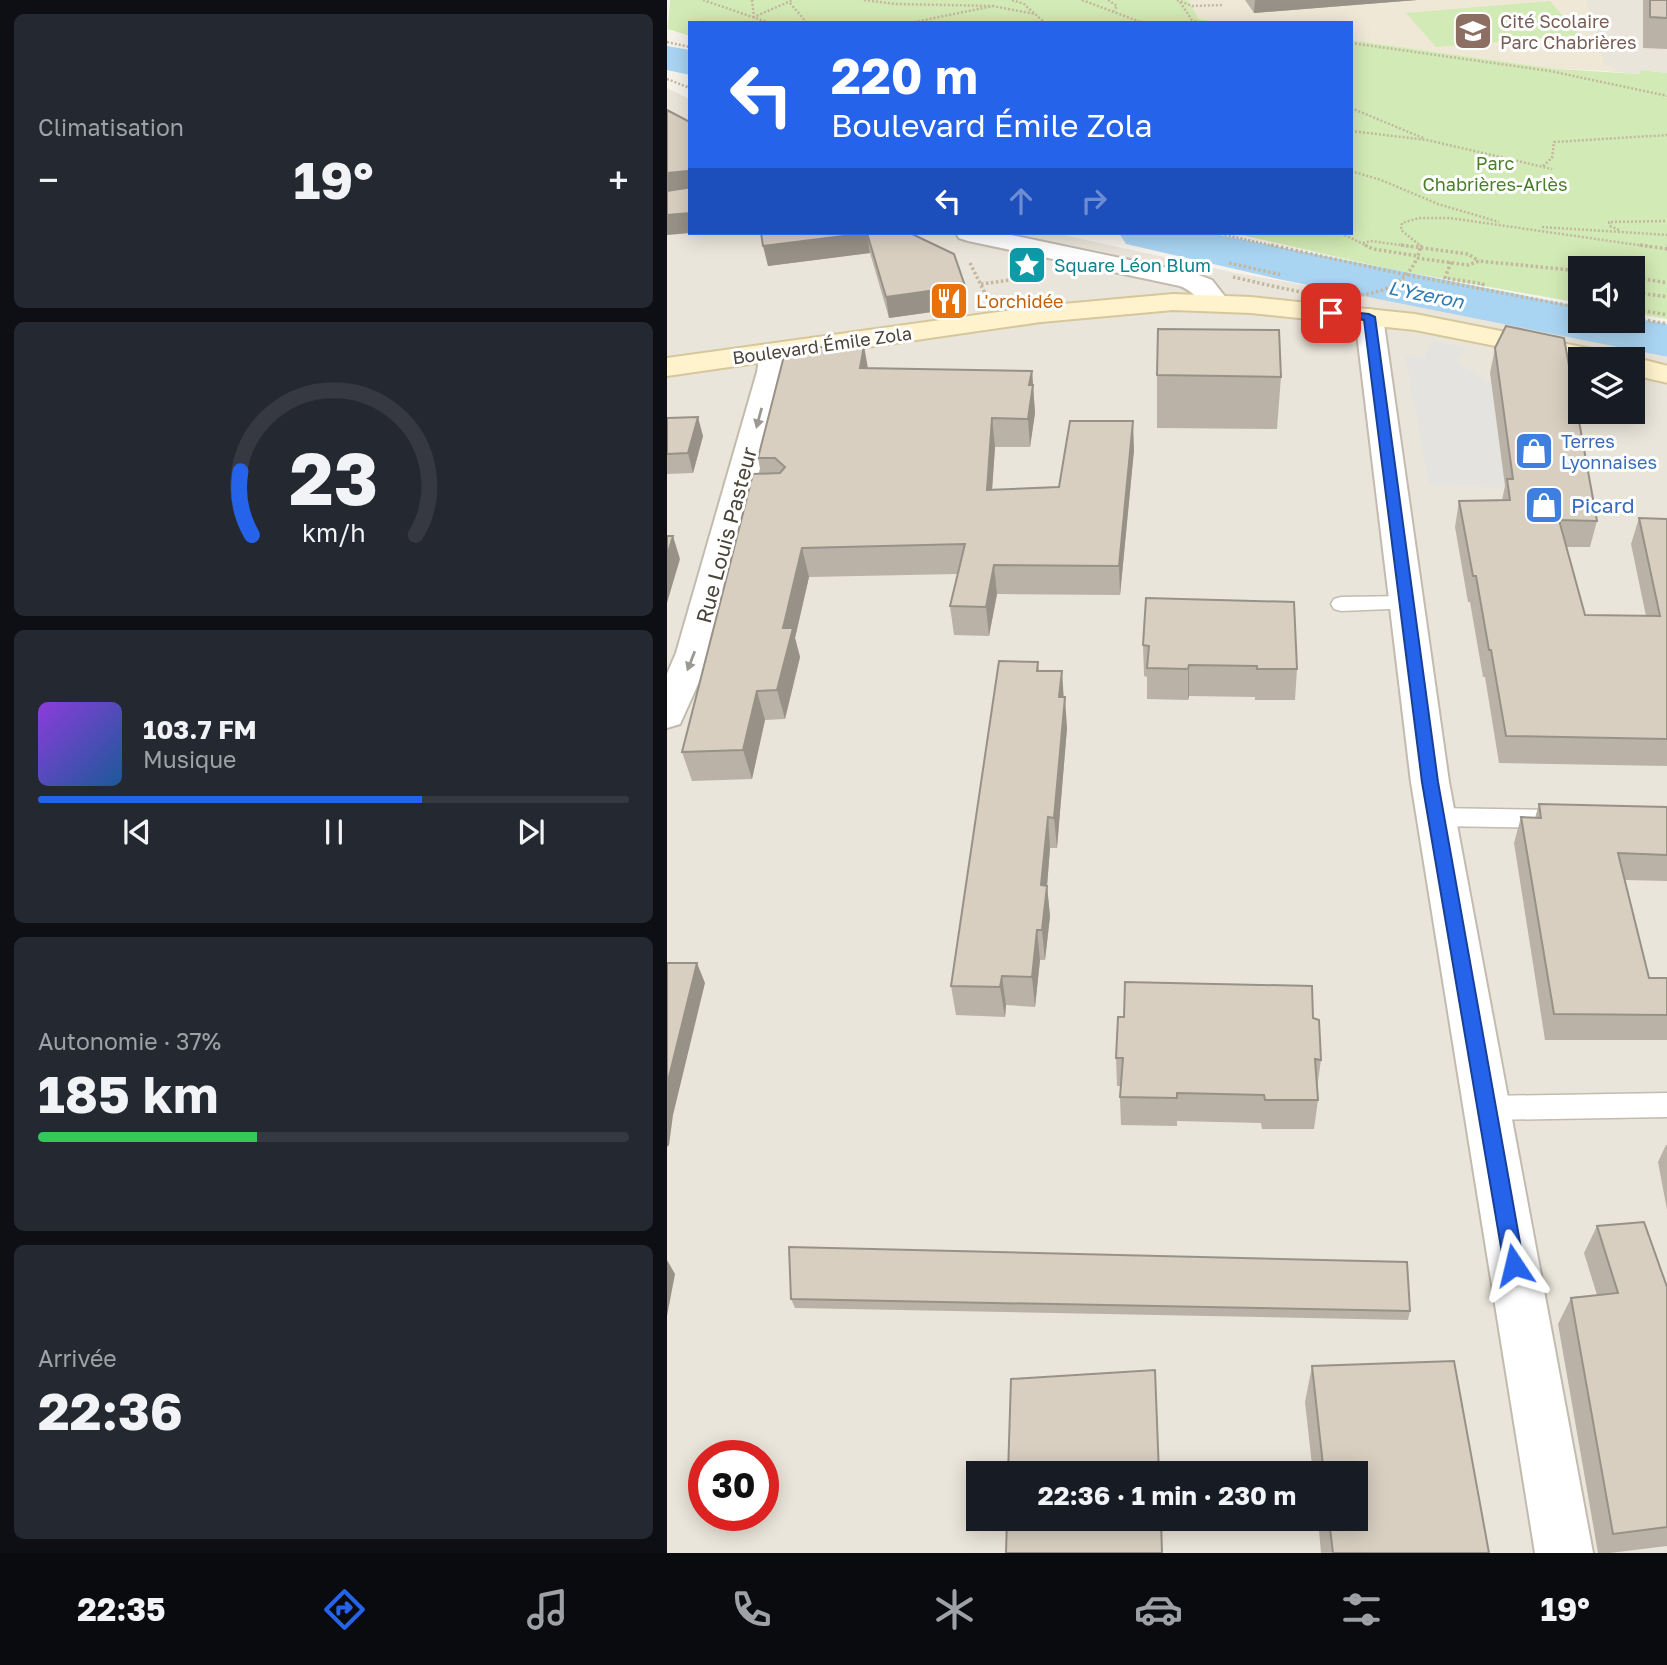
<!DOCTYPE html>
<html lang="fr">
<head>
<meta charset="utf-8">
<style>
	:root { --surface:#171b24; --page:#242831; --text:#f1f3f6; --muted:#9ea1a6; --line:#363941; --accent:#2563eb }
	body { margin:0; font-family:"Golos Text",sans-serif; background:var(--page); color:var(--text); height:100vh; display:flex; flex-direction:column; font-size:26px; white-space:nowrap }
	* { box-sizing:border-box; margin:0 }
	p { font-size:23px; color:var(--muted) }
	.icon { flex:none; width:38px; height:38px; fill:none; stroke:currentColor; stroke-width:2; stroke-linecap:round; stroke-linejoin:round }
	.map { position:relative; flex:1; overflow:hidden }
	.sheet { display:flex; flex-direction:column; gap:14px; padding:14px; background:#0d0f14; width:667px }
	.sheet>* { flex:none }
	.top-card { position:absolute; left:21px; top:21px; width:665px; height:214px; border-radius:0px; box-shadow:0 4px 18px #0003; background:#2563eb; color:#fff; overflow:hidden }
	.controls { position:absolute; left:901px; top:256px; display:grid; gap:14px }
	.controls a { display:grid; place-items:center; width:77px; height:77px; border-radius:0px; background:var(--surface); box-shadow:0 4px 18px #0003; font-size:35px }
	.speed { position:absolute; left:21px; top:1440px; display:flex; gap:14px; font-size:35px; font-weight:700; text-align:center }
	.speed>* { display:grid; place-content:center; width:91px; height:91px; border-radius:50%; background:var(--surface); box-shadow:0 4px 18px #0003; line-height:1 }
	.speed .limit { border:10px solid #d22; background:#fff; color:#111 }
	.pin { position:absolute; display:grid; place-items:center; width:60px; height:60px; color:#fff; margin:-30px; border-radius:14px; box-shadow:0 4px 10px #0006 }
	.me { position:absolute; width:77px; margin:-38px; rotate:350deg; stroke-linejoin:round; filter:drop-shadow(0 0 5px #0008) }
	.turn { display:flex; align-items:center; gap:24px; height:147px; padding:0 28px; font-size:32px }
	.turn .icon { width:91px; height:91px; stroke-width:2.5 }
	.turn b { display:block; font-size:49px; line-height:60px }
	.lanes { display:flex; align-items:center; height:66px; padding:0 28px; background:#0003; justify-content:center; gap:35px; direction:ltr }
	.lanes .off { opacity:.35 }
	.big { font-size:52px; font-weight:700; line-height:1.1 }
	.sheet .widget { flex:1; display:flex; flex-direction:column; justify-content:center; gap:10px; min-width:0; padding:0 24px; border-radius:10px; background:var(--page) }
	.sheet .dial { align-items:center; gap:0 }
	.dial svg { height:182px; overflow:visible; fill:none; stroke:var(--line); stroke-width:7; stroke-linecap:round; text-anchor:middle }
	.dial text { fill:var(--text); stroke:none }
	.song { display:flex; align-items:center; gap:21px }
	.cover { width:84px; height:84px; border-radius:10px; background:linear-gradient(135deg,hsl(270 70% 55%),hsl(210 70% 35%)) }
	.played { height:7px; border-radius:4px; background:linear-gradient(90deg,var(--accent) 65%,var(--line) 65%) }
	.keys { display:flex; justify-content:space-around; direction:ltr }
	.heat { display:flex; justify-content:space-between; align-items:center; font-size:38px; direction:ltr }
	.charge { height:10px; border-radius:5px; background:linear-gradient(90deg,#34c759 37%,var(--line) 0) }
	.trip { position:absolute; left:299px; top:1461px; width:402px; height:70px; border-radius:0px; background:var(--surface); box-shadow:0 4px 18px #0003; font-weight:700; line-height:70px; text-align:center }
	.tab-bar { display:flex; height:112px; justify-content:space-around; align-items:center; background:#090b0e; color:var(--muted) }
	.tab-bar .icon { width:49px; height:49px }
	.tab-bar .selected { color:var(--accent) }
	.tab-bar b { font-size:32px; color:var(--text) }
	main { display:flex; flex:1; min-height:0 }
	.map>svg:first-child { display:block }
	.residential { fill:#eae5da; fill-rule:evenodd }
	.education { fill:#efe8d6 }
	.green { fill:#d2eab5 }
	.parking { fill:#e5e3e0 }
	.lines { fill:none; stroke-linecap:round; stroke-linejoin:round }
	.river { fill:#a9d4f2; fill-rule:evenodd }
	.service-casing { stroke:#c2bbae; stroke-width:3 }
	.minor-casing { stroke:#c2bbae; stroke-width:4 }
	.secondary-casing { stroke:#d6c79b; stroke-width:4 }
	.path-far1 { stroke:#c4b79f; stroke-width:2.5; stroke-dasharray:2 2; stroke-linecap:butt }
	.path { stroke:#c4b79f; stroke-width:3.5; stroke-dasharray:2.5 2.5; stroke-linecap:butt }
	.service { fill:#fff; fill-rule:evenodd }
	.minor { fill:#fff; fill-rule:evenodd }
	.secondary { fill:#fff3cd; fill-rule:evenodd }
	.path-bridge { stroke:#c4b79f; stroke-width:3.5; stroke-dasharray:2.5 2.5; stroke-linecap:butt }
	.wall { fill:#bab2a6 }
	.shaded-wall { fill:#979187 }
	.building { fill:#d8cfc1; stroke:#979187; stroke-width:2 }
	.oneway { fill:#9c9892 }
	.route { fill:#2563eb; stroke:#184099; stroke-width:2 }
	.labels { text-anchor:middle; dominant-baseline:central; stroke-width:6; stroke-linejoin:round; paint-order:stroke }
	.far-education-label { font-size:18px; fill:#785e54; stroke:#fff; text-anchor:start }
	.far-park-label { font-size:18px; fill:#4a7f2a; stroke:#fff }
	.far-culture-label { font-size:18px; fill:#0d838f; stroke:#fff; text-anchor:start }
	.far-food-label { font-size:18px; fill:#c56008; stroke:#fff; text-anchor:start }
	.far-street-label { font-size:18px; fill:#4b4439; stroke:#fff }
	.far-shop-label { font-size:18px; fill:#366cbe; stroke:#fff; text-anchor:start }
	.far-water-label { font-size:19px; font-style:italic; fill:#2e7ab2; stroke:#fff }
	.shop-label { font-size:21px; fill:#366cbe; stroke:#fff; text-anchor:start }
	.street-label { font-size:21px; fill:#4b4439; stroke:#fff }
</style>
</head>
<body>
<main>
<section class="sheet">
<div class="widget"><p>Climatisation</p>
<div class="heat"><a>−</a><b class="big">19°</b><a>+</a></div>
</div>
<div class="widget dial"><svg viewBox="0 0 100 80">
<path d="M14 69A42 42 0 1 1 86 69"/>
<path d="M14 69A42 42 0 0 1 9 41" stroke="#2563eb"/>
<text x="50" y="56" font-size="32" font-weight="700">23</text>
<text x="50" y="72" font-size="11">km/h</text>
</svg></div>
<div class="widget">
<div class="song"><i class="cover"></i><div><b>103.7 FM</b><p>Musique</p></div></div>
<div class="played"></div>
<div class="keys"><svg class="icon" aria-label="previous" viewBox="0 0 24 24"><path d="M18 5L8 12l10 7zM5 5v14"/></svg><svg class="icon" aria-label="pause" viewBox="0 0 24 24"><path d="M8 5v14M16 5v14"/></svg><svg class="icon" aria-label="next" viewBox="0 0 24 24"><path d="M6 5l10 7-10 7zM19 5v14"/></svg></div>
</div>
<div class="widget"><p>Autonomie · 37%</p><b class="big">185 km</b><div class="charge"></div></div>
<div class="widget"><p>Arrivée</p><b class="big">22:36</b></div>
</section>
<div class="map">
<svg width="1001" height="1553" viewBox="0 0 1001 1553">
	<rect width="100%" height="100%" fill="#f6f3ec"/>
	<!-- residential -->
	<g class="residential">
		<path d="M521 0H1000V73L974 70 973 74 947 72 684 40V23H554Z"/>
		<path d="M0 88 23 99V233H388L569 273 835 319 1000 357V1553H0ZM914 359H966V411H914ZM37 1456H96V1516H37ZM312 1474H690V1519H312Z"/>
	</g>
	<!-- education -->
	<path class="education" d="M521 0H919L938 66 948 67V71L890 69 684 40V23H554L532 19Z"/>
	<!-- green -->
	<g class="green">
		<path d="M3 0H521L532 19 554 23H23V36L1 29Z"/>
		<path d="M883 1 912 35 769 47 739 13Z"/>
		<path d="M684 40 890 69 972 74 974 70 1000 73V319L966 313V268H914L913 303 722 269 566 233H684Z"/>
	</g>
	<!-- parking -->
	<path class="parking" d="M763 341 799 347 790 363 820 380 897 396 839 488 762 484 738 356 758 357Z"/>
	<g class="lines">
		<!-- river -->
		<g class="river">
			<path d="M0 46 23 50V75L0 70Z"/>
			<path d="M452 233H542L914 307V320H966V318L1001 324V357L611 279 459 244Z"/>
		</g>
		<!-- service casing -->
		<g class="service-casing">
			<g id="service">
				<path d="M740 596 747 598 750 603 747 608 674 611 667 609 664 604 667 599 674 597Z"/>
				<path d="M769 808 885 810 893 813 897 819 893 825 885 828 769 826 761 823 757 817 761 811Z"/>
				<path d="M1001 1093V1117L820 1120 810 1117 806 1108 810 1099 820 1096Z"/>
			</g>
		</g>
		<!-- minor casing -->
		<g class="minor-casing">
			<g id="minor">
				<path d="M289 233H335L529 274 545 280 563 303 559 309C538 314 532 293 513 286L301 241 292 238Z"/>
				<path d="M702 309 712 311 716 317 782 782 926 1553H868L744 782 688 317 692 311Z"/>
				<path d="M107 344 117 346 121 352 118 372 45 653 13 724 0 728V674L9 653 90 372 93 352 97 346Z"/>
			</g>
		</g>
		<!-- secondary casing -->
		<g class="secondary-casing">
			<g id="secondary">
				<path d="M506 294 584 297 748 314 935 351 945 353 949 359H914V363L748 330 584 313 506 310 374 322 0 376V358L374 306Z"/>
				<path d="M966 357 1001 366V383L966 375V359H961Z"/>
			</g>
		</g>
		<!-- path-far1 -->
		<g class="path-far1">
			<path d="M36 0 103 23"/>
			<path d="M85 0 87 17 126 0"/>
			<path d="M197 0 229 4 326 6"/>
			<path d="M345 0 357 4 378 23"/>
			<path d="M415 0 476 23"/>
			<path d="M441 0 450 6 447 11"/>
			<path d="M510 0 525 6 555 5"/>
			<path d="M513 2 525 20 532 23"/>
			<path d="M123 3 140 23"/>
			<path d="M243 23 326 6 368 14"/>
			<path d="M0 42 23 47"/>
			<path d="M684 43 883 71 1001 96"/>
			<path d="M0 79 23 88"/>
			<path d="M684 108 756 138"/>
			<path d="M684 131 760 140 885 169"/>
			<path d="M876 166 885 158 887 142 1001 135"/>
			<path d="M684 171 714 180 771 204 832 222"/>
			<path d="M875 227 1001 235"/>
			<path d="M952 230 943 226 942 222 1001 221"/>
			<path d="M550 233 612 247"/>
			<path d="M674 233 702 247"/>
			<path d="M696 243 704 241 747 247"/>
			<path d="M755 247 734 230 735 223 752 218H783L985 247"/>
		</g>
		<!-- path -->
		<g class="path">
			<path d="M604 245 731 273 914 308"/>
			<path d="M698 245 706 249 751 256 754 245"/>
			<path d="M734 245 801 254 812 261"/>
			<path d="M973 245 1001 249"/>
			<path d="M750 258 801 265 812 261 914 271"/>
			<path d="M784 262 778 278 816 284 814 289"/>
			<path d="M303 263 318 293"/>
			<path d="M562 263 615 275"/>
			<path d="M909 271 914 282"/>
			<path d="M966 277 1001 283"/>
			<path d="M314 284 358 278"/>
			<path d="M914 284 910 292 914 297"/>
			<path d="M966 292 1001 297"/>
			<path d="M966 309 1001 315"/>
			<path d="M966 318 1001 324"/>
		</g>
		<!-- service -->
		<use href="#service" class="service"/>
		<!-- minor -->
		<use href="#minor" class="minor"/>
		<!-- secondary -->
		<use href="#secondary" class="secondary"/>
		<!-- path-bridge -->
		<path class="path-bridge" d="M566 277C618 288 722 322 750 258"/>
	</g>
	<!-- wall -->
	<g class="wall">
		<path d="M578 0H750L587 13Z"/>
		<path d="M976 0H1000V49L976 48Z"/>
		<path d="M94 233H243L298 286 300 307 222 318 203 253 101 266Z"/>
		<path d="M828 348 930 521 923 547H899L918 615 979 616 964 544 972 518 1000 519V766L832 763 818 677H816L803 602H801L788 527 792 501 835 500 838 486 823 373Z"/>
		<path d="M201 368 365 371 368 413 363 447H328L325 490 392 487 467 450 453 595 330 594 322 636 287 635 283 606 291 574 142 577 128 638 133 657 118 719 98 720 85 779 25 781 15 752 94 474 91 458Z"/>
		<path d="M490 375 614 377 610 429 490 428Z"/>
		<path d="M0 418 36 436 26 473 0 474Z"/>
		<path d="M476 645 630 669 628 700H588V697L522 696 521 700 480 699V677L477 676Z"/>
		<path d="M371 662 372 671 400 728 390 848H383L380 886 383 916 380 943 378 960H373L368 1007 339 1005 338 1017 289 1015 284 986Z"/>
		<path d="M872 804 1000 807V881L958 880 982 978H1000V1040H878L847 843 854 817 868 818Z"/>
		<path d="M457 1017 646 1018 654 1060 650 1088 651 1100 647 1129H595L594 1123 510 1121V1126L454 1125 453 1097 454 1086H450L449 1058Z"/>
		<path d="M999 1145H1000V1210L991 1162Z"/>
		<path d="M930 1226 1000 1287V1546L943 1553H931L891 1324 904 1298 930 1295 917 1253Z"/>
		<path d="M124 1299 743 1311 741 1320 128 1308Z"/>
		<path d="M645 1366 822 1553H654L651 1519H690V1474H646L638 1402Z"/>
	</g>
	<!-- shaded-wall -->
	<g class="shaded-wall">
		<path d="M588 0H750L587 13Z"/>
		<path d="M20 171 23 190 0 193V173Z"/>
		<path d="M23 213V233H24L0 235V215Z"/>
		<path d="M200 233 203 253 101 266 96 246Z"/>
		<path d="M298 286 300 307 222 318 219 297Z"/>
		<path d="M197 346 202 374 193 368Z"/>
		<path d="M365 371 368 413 363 447 361 419 362 385Z"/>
		<path d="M31 417 36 436 26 473 21 453Z"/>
		<path d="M325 418 328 447 323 519 320 490Z"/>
		<path d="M466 421 467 450 453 595 452 566Z"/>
		<path d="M6 536 13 559 0 603V556Z"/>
		<path d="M135 548 142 577 128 638 133 657 118 719 110 690 116 628Z"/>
		<path d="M327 565 330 594 322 636 319 607Z"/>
		<path d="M522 665V696L521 700V669Z"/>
		<path d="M395 671 397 702 392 697Z"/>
		<path d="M90 691 98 720 85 779 76 750Z"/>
		<path d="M398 697 400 728 390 848 387 818Z"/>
		<path d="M381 817 383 848 379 899 380 886 383 916 378 960 375 930 374 885Z"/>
		<path d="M370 930 373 960 368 1007 365 977Z"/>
		<path d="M30 963 38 983 6 1115 2 1145 0 1147V1085Z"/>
		<path d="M335 976 339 1005 338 1017 333 987Z"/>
		<path d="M0 1260 8 1274 0 1316Z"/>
	</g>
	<!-- building -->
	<g class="building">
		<path d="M983 0H1000V18L983 17Z"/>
		<path d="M0 110 23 122V213L0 215V191L20 188V171L0 173Z"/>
		<path d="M94 233H243L287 254 298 286 219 297 200 233 96 246Z"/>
		<path d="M839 326 897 338 930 521 892 520 918 615 993 616 972 518 1000 519V739L839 736 824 650H822L809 576H806L792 501 843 500 840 479H846L828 348Z"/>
		<path d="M491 329 612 330 614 377 490 375Z"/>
		<path d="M197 346 193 368 365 371 362 385H366L361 419 325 418 320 490 392 487 403 421H466L452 566 327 565 319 607 283 606 298 544 135 548 116 628H126L110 690 90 691 76 750 15 752 86 474 113 473 118 467 108 458H91L119 348Z"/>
		<path d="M31 417 21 453 0 454V418Z"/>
		<path d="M0 536H6L0 556Z"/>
		<path d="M479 598 627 602 630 669H590V666L522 665 521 669 480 668 482 646 476 645Z"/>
		<path d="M332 661 371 662 370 671H395L392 697H398L387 818 381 817 374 885 380 886 375 930H370L365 977 335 976 333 987 284 986Z"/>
		<path d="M872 804 1000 807V855L951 853 982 978H1000V1015L887 1014 854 817 874 818Z"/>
		<path d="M0 963H30L0 1085Z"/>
		<path d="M458 982 645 986 646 1018 652 1020 654 1060 648 1059 651 1100H598L597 1095 510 1093V1098L453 1097 456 1058H449L451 1017H457Z"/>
		<path d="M977 1222 1000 1287V1527L946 1534 904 1298 951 1293 930 1226Z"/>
		<path d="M122 1247 740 1262 743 1311 124 1299Z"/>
		<path d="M787 1361 822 1553H666L662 1519H690V1474H657L645 1366Z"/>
		<path d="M488 1370 492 1474H341L344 1379Z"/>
		<path d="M340 1519H494L495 1553H339Z"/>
	</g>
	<!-- one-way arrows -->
	<defs><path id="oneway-solid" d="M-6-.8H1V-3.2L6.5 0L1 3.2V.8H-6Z" transform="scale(1.75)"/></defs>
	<g class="oneway">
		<use href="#oneway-solid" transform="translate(92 418) rotate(105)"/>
		<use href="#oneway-solid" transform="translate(24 661) rotate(111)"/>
	</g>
	<!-- route -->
	<path class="route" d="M664 310 702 314 708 317 771 782 857 1265 854 1272 847 1275 840 1272 837 1265 755 782 697 320 660 315 659 313Z"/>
	<!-- icons -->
	<defs>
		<g id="school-square" transform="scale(2.0125)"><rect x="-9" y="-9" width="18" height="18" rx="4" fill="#8d6e63" stroke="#fff"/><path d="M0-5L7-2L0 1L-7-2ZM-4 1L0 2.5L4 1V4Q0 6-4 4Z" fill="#fff"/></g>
		<g id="sight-square" transform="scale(2.0125)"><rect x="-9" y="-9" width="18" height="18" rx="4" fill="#0f9aa8" stroke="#fff"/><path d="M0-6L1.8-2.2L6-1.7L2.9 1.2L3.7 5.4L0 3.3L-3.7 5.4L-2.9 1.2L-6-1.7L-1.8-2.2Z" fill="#fff"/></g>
		<g id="restaurant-square" transform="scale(2.0125)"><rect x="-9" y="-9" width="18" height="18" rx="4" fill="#e8710a" stroke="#fff"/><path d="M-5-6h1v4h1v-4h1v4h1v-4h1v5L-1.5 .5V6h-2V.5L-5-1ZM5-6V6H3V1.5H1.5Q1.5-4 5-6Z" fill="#fff"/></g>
		<g id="shop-square" transform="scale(2.0125)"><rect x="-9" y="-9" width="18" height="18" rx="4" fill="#3f7fe0" stroke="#fff"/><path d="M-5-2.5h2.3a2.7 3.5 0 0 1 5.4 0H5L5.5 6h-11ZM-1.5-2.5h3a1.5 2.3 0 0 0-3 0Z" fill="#fff"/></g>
	</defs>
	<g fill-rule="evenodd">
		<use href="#school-square" x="806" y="31"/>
		<use href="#sight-square" x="360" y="265"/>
		<use href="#restaurant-square" x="282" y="301"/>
		<use href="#shop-square" x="867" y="451"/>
		<use href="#shop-square" x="877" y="505"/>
	</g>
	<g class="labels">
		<!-- far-education labels -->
		<g class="far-education-label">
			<text x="833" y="21">Cité Scolaire<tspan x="833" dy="21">Parc Chabrières</tspan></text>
		</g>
		<!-- far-park labels -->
		<g class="far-park-label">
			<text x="828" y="163">Parc<tspan x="828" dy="21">Chabrières-Arlès</tspan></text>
		</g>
		<!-- far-culture labels -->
		<g class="far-culture-label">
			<text x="387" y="265">Square Léon Blum</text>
		</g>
		<!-- far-food labels -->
		<g class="far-food-label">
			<text x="309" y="301">L'orchidée</text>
		</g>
		<!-- far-street labels -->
		<g class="far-street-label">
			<text transform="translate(155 345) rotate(-8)">Boulevard Émile Zola</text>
		</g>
		<!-- far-shop labels -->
		<g class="far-shop-label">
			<text x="894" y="441">Terres<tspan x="894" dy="21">Lyonnaises</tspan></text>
		</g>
		<!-- far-water labels -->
		<g class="far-water-label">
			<text transform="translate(759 294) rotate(11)">L'Yzeron</text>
		</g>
		<!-- shop labels -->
		<g class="shop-label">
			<text x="904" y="505">Picard</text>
		</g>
		<!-- street labels -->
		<g class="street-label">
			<text transform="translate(59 535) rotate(-75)">Rue Louis Pasteur</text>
		</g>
	</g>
</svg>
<div class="controls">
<a><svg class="icon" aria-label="sound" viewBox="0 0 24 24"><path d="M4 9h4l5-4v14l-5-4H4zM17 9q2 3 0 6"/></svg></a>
<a><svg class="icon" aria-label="layers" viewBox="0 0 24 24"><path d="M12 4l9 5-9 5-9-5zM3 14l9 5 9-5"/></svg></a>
</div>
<div class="speed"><div class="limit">30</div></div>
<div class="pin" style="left:664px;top:313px;background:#d93025"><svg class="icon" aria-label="arrive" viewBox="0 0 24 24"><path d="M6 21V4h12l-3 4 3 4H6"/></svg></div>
<svg class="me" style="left:847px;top:1265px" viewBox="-20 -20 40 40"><path d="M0-17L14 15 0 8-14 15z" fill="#2563eb" stroke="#fff" stroke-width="4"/></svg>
<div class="trip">22:36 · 1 min · 230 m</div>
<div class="top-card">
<div class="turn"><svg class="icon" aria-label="left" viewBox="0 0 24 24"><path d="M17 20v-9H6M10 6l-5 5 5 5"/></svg><div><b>220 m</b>Boulevard Émile Zola</div></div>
<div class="lanes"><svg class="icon" aria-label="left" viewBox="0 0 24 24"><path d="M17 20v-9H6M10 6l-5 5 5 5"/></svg><svg class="icon off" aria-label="ahead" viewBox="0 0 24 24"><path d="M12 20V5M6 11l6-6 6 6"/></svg><svg class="icon off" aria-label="right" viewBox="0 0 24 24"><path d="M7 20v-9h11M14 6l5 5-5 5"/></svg></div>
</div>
</div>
</main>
<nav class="tab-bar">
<b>22:35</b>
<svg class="icon selected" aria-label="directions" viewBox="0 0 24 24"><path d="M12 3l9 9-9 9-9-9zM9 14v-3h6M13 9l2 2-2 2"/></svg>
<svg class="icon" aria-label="music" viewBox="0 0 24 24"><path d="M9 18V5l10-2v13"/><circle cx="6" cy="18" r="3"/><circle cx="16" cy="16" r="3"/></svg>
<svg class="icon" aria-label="phone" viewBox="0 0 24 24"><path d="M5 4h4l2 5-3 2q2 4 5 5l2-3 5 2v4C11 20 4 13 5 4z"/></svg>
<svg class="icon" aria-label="climate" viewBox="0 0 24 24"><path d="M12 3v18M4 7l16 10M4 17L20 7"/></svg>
<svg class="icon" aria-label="car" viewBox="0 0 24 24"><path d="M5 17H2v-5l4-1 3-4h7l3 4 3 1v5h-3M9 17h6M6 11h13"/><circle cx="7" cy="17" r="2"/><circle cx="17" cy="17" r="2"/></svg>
<svg class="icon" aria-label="filters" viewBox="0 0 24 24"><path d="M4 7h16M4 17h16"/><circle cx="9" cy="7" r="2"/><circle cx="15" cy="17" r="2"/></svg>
<b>19°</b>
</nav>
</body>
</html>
